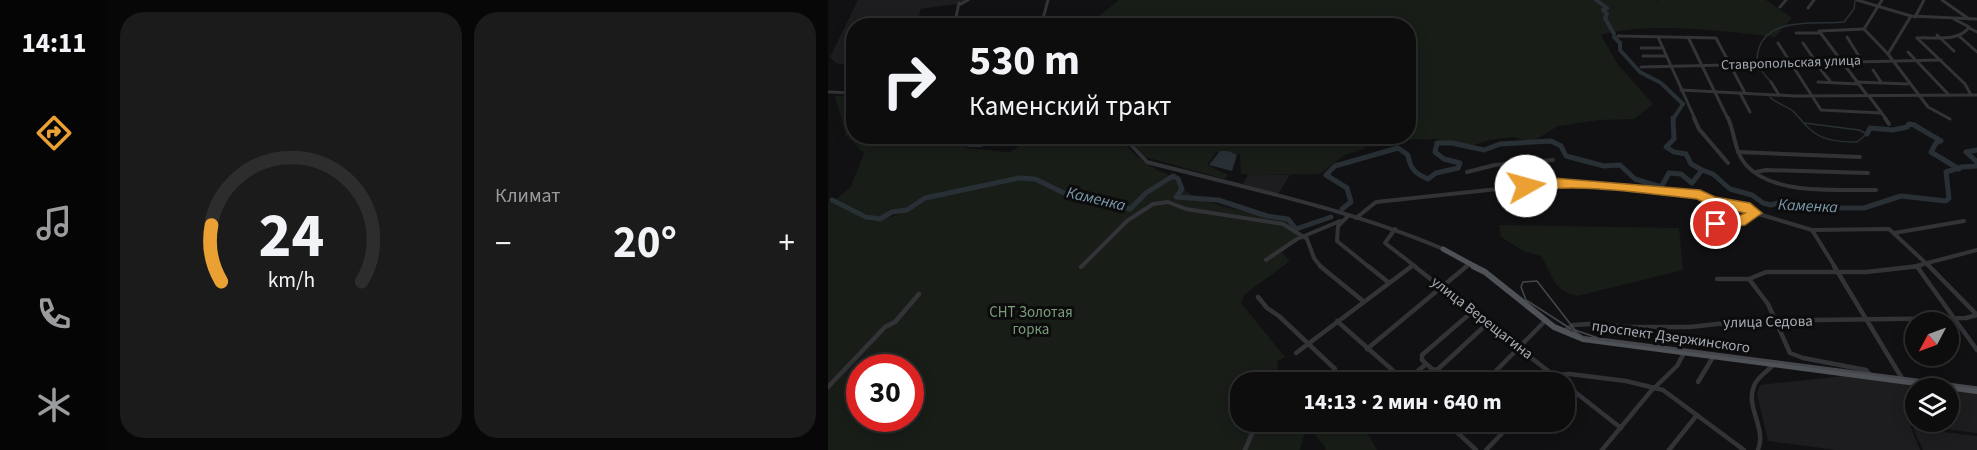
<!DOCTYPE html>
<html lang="ru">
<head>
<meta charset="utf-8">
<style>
	:root { --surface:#0d0d0e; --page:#1b1b1c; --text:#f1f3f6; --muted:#9a9c9e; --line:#2d2d2e; --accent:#eaa032 }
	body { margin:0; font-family:"Source Sans 3",sans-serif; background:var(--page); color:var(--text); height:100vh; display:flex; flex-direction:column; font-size:22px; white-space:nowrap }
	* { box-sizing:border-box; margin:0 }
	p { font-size:20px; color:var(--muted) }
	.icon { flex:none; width:33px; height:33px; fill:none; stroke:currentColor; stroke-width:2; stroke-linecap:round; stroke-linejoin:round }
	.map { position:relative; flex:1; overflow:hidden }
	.drawer { display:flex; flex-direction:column; gap:12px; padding:12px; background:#070708; width:720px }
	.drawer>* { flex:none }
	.top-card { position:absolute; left:18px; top:18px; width:570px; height:126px; border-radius:24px; box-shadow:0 3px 15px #0003,0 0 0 2px var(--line); background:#0d0d0e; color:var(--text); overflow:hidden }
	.needle { width:39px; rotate:229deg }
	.fabs { position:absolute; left:1077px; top:312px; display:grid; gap:12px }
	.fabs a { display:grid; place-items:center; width:54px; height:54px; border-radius:50%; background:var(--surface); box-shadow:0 3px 15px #0003,0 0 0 2px var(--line); font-size:30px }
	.speed { position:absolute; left:18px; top:354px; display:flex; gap:12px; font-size:30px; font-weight:700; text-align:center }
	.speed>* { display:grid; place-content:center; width:78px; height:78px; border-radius:50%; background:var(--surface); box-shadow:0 3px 15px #0003,0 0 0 2px var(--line); line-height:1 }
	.speed .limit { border:9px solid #d22; background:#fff; color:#111 }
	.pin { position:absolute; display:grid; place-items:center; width:51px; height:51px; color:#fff; margin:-26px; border:3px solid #fff; border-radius:50%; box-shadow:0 2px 6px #0007 }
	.me { position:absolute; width:66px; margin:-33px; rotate:83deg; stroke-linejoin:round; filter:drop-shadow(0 0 4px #0008) }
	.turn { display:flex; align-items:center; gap:21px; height:126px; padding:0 24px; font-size:27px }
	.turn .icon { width:78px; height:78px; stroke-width:2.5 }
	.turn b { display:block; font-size:42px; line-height:51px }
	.big { font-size:45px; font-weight:700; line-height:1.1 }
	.drawer .card { flex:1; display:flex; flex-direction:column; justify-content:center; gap:9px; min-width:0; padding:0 21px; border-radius:24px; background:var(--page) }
	.drawer .dial { align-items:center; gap:0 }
	.dial svg { height:156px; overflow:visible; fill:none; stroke:var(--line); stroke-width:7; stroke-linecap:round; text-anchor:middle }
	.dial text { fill:var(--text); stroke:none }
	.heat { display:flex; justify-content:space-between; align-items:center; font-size:33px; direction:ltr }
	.drawer .tiles { flex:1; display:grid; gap:12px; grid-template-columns:repeat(2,1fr) }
	.trip { position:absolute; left:402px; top:372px; width:345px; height:60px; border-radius:24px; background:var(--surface); box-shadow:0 3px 15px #0003,0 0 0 2px var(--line); font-weight:700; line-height:60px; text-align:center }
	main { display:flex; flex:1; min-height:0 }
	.tab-bar { display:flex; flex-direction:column; width:108px; justify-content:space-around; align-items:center; background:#050506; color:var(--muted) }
	.tab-bar .icon { width:42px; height:42px }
	.tab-bar .active { color:var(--accent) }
	.tab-bar b { font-size:27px; color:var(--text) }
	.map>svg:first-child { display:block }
	.built { fill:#1d1d1f; fill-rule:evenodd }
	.green { fill:#181d18; fill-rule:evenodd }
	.water { fill:#283035 }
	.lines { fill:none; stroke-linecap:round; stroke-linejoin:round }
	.stream { stroke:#283035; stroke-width:1.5 }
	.river-far1 { stroke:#283035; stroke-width:4 }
	.river { stroke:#283035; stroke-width:5 }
	.minor-far2 { stroke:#323337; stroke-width:3 }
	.minor-far1 { stroke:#323337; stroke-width:4 }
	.minor { stroke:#323337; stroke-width:4.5 }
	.major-far1 { stroke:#4e5156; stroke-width:5 }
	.major { stroke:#4e5156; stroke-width:6 }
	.tram { stroke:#45474c; stroke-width:1.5 }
	.route { fill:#eaa032; stroke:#986820; stroke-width:1.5 }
	.labels { text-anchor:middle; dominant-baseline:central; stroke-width:6; stroke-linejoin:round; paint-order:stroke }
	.far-street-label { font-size:14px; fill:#a3a9b3; stroke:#0c0c0d }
	.park-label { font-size:15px; fill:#7b9d7a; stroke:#0c0c0d }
	.street-label { font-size:15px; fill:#a3a9b3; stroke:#0c0c0d }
	.water-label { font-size:16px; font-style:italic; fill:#7b99ad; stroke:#0c0c0d }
</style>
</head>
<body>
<main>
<nav class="tab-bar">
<b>14:11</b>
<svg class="icon active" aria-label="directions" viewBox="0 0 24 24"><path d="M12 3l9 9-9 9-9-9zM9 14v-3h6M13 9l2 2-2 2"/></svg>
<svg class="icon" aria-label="music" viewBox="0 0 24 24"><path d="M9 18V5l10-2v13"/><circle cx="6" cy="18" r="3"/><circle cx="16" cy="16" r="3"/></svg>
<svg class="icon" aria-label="phone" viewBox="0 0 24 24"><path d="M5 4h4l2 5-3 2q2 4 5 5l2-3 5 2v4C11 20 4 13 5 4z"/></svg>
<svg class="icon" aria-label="climate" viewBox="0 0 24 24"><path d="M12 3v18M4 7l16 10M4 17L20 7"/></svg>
</nav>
<section class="drawer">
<div class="tiles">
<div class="card dial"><svg viewBox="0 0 100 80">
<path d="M14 69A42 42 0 1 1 86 69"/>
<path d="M14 69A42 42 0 0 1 9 40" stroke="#eaa032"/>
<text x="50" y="56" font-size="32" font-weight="700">24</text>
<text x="50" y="72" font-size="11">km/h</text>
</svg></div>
<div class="card"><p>Климат</p>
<div class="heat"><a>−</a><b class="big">20°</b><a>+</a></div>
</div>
</div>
</section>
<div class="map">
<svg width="1149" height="450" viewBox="0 0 1149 450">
	<rect width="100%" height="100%" fill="#111113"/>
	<!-- built -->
	<g class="built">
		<path d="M30 0H138L135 3 93 9 88 25 26 26 25 60 22 66 8 63 2 57Z"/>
		<path d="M420 175H462L450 194 415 184Z"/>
		<path d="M1024 375 1149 391V433L1082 425 1092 450H1009L940 441 929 394 932 385ZM1088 388H1120V422H1088Z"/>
		<path d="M1085 428 1149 436V450H1095Z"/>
	</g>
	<!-- green -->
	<g class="green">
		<path d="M291 0H828L830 4 829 0H938L964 18 947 37C897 31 821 21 773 35L790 65 825 104 806 119 771 120 730 126 704 142 685 137 661 140 643 146 608 139 565 140 547 147 538 146 536 149 517 155 492 174 420 175 413 173 412 155 386 152 388 153 379 165 400 175 397 179 317 157 300 137 580 136V26H259Z"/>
		<path d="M25 95 26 136 143 137 137 148 182 152 205 137H290C307 155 319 168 344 176 331 188 315 193 301 208L264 195 241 194 207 178 191 177 143 190 97 197 79 209 63 212 52 218H47L8 199 22 188 36 153 18 136 7 96Z"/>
		<path d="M345 178C363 207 430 213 461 219L469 231 474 233 451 249 462 261 417 294 413 303 457 357 450 361 448 382H412V422H480L472 450H0V201L43 221H51L79 211 101 198 190 180 206 181 239 196 262 198 302 211C309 202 318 193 328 188 335 185 339 184 345 178ZM32 368H82V418H32Z"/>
		<path d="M671 225 851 228 855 270 749 296C724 290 725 275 713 256L695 251 673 237Z"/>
		<path d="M486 422H526L540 434 549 450H497L498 448 487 435Z"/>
	</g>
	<!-- water -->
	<g class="water">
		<path d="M147 136H195V137L186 146H162L165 140 163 138 154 147H139Z"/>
		<path d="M392 151H400L409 155 404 171 381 165Z"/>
	</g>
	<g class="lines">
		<!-- stream -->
		<g class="stream">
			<path d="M942 81C932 70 926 63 931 48 942 16 990 25 1016 22L1026 9 1027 1"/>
			<path d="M942 97C949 104 959 106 966 112 972 118 976 125 983 130 995 141 1013 142 1029 142L1039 134 1031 130 976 123"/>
		</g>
		<!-- river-far1 -->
		<g class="river-far1">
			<path d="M768 0 779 8 775 10 779 14 777 18 786 34"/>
			<path d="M786 37 792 43V50L812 72 833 83 855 104"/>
			<path d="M845 119 855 104"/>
		</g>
		<!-- river -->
		<g class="river">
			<path d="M845 118 846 139 838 147 846 152 858 154 863 164 874 170"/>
			<path d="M1039 134 1042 128 1065 130 1079 127 1081 124 1086 125 1113 141 1108 143 1103 152 1131 169"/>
			<path d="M1149 150 1138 152 1149 162"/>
			<path d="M4 200 38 217 52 219 64 212 79 210 97 198 191 178 207 179 240 195 263 197 302 209 318 193 345 176 350 179 354 189 348 197 390 200 439 216 460 219 468 229 503 217"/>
			<path d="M514 209 523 202 519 188 498 175 507 166 570 148 580 155C582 169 588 174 600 179L608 173 630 168 632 163 616 159 607 152 609 143H624L656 150 672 144 723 141 733 146 738 156 776 166 792 165 807 179 833 187 841 173 853 174 864 183 874 170 885 174 902 189 924 195 935 203 943 205 953 202 995 208H1036L1073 196 1118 201 1121 198 1118 172 1134 167 1149 166"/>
		</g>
		<!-- minor-far2 -->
		<g class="minor-far2">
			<path d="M1029 0 1083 16 1149 19"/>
			<path d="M1054 0 1036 29 1060 54 1100 107 1122 119"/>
			<path d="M1114 0 1141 19"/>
			<path d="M131 5 140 0"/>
			<path d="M952 7 958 0"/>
			<path d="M980 8 986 0"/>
			<path d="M1087 17 1096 0"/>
			<path d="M126 26 131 3"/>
			<path d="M213 26 220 0"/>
			<path d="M1141 28 1149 32"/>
			<path d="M1036 29 991 31 1039 95"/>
			<path d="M968 33H992"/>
			<path d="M1109 35 1126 51"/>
			<path d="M790 36 888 38 917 93"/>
			<path d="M1131 36 1149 52"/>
			<path d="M830 37 867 119"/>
			<path d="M860 37 900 119"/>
			<path d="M1019 37 1034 61"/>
			<path d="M1089 38 1137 84 1143 95"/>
			<path d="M1089 38C1105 37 1132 42 1141 27L1126 19"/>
			<path d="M950 43 993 110 1053 113"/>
			<path d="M975 43 988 62"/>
			<path d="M813 48H835"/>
			<path d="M1080 52 1121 95"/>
			<path d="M1060 54 1083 16"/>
			<path d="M815 56H838"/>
			<path d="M813 67 1113 60"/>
			<path d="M993 70 1002 81"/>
			<path d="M1045 70 1053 82"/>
			<path d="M943 82 951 95"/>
			<path d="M990 82 1029 84"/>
			<path d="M1028 82 1080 84"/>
			<path d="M853 90 967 96 1149 95"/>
			<path d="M0 92 26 93"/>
			<path d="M912 93 922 112"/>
			<path d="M1041 96 1058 119"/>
		</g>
		<!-- minor-far1 -->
		<g class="minor-far1">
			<path d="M866 118 871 129 900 163"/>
			<path d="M900 118C907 133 906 151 918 165 946 196 1010 189 1048 190"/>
			<path d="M1057 118 1061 124"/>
			<path d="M295 136 319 162C418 188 521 209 615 249"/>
			<path d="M910 152 1032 157"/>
			<path d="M708 163 710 184"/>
			<path d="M639 172 667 165 725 160"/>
			<path d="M928 172 938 170 1040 173"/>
			<path d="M521 215 510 226 509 241 541 267"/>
			<path d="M528 218 548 202 725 183 871 194C889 204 910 203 927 213"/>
			<path d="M870 225 912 221 927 213 984 230 1061 229 1102 267"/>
			<path d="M567 229 557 243 588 267"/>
			<path d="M984 230 1007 267"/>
			<path d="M1066 233 1136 221"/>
			<path d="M438 260 469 239 512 221"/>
			<path d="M253 267 299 221 325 204 340 202 358 209 455 224 479 239 486 258 493 267"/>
			<path d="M582 267 585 265"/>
			<path d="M637 267 642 263"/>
			<path d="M1084 267 1149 250"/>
		</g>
		<!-- minor -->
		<g class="minor">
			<path d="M492 266 535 301"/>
			<path d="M540 266 560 282"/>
			<path d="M586 266 793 428"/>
			<path d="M1006 266 1075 380"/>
			<path d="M1101 266 1149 315"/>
			<path d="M1090 268 1149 350"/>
			<path d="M889 279H921"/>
			<path d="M430 297 439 308 451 316 507 369"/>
			<path d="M645 311 594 355V360L604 369 609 370 661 322"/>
			<path d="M509 321 578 382"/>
			<path d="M736 331 745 325 761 324 801 327H862L916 321 1138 318 1149 315"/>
			<path d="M539 349 639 266"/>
			<path d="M468 353 584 266"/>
			<path d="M1043 376 1038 370 975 358 962 353 940 304 921 279 938 272H1038L1092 266"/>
			<path d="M577 382 598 364"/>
			<path d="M657 382 717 321"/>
			<path d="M721 382 728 375 742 374 798 381 835 390 916 450"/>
			<path d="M870 382 885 357"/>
			<path d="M0 387 57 327 67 322 91 294"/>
			<path d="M618 422 648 450"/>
			<path d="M417 450 429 422"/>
			<path d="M658 450 685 422"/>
			<path d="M774 450 823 391 849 366 856 353"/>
			<path d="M841 450 869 415"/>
			<path d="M930 450C939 428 917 407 926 386 929 377 939 372 945 365"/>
		</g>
		<!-- major-far1 -->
		<path class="major-far1" d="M615 249 648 267"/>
		<!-- major -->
		<path class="major" d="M645 266 657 272 726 327 755 339 1149 391"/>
		<!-- tram -->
		<path class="tram" d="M1149 387 770 338 747 330 709 281 695 282 693 287 698 300 757 338 1149 388"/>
	</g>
	<!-- route -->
	<path class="route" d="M725 178 872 190 887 197 922 203 934 213 917 225 888 229 881 224 883 220 909 217 917 213 884 206 869 199C812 193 754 183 698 191L691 186 698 182Z"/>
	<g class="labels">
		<!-- far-street labels -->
		<g class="far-street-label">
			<text transform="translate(963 63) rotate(-2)">Ставропольская улица</text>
		</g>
		<!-- park labels -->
		<g class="park-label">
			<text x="203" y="312">СНТ Золотая<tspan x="203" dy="17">горка</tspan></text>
		</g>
		<!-- street labels -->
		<g class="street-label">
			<text transform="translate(654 318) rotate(38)">улица Верещагина</text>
			<text transform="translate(940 322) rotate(-1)">улица Седова</text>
			<text transform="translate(843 337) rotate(8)">проспект Дзержинского</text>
		</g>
		<!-- water labels -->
		<g class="water-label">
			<text transform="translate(268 199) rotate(13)">Каменка</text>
			<text transform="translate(980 206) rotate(3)">Каменка</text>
		</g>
	</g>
</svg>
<div class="fabs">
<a><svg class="needle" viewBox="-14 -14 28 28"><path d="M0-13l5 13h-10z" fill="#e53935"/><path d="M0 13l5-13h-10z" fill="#9a9c9e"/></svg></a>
<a><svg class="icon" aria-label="layers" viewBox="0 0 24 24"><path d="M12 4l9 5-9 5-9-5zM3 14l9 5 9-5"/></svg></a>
</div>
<div class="speed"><div class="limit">30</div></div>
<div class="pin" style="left:888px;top:224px;background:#d93025"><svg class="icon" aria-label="arrive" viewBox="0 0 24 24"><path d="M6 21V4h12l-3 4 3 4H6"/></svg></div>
<svg class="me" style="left:698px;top:186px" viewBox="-20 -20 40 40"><circle r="19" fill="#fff"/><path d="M0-13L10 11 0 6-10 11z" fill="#eaa032"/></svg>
<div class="trip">14:13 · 2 мин · 640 m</div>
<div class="top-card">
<div class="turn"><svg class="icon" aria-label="right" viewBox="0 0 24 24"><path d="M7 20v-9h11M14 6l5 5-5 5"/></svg><div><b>530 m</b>Каменский тракт</div></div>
</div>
</div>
</main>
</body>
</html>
